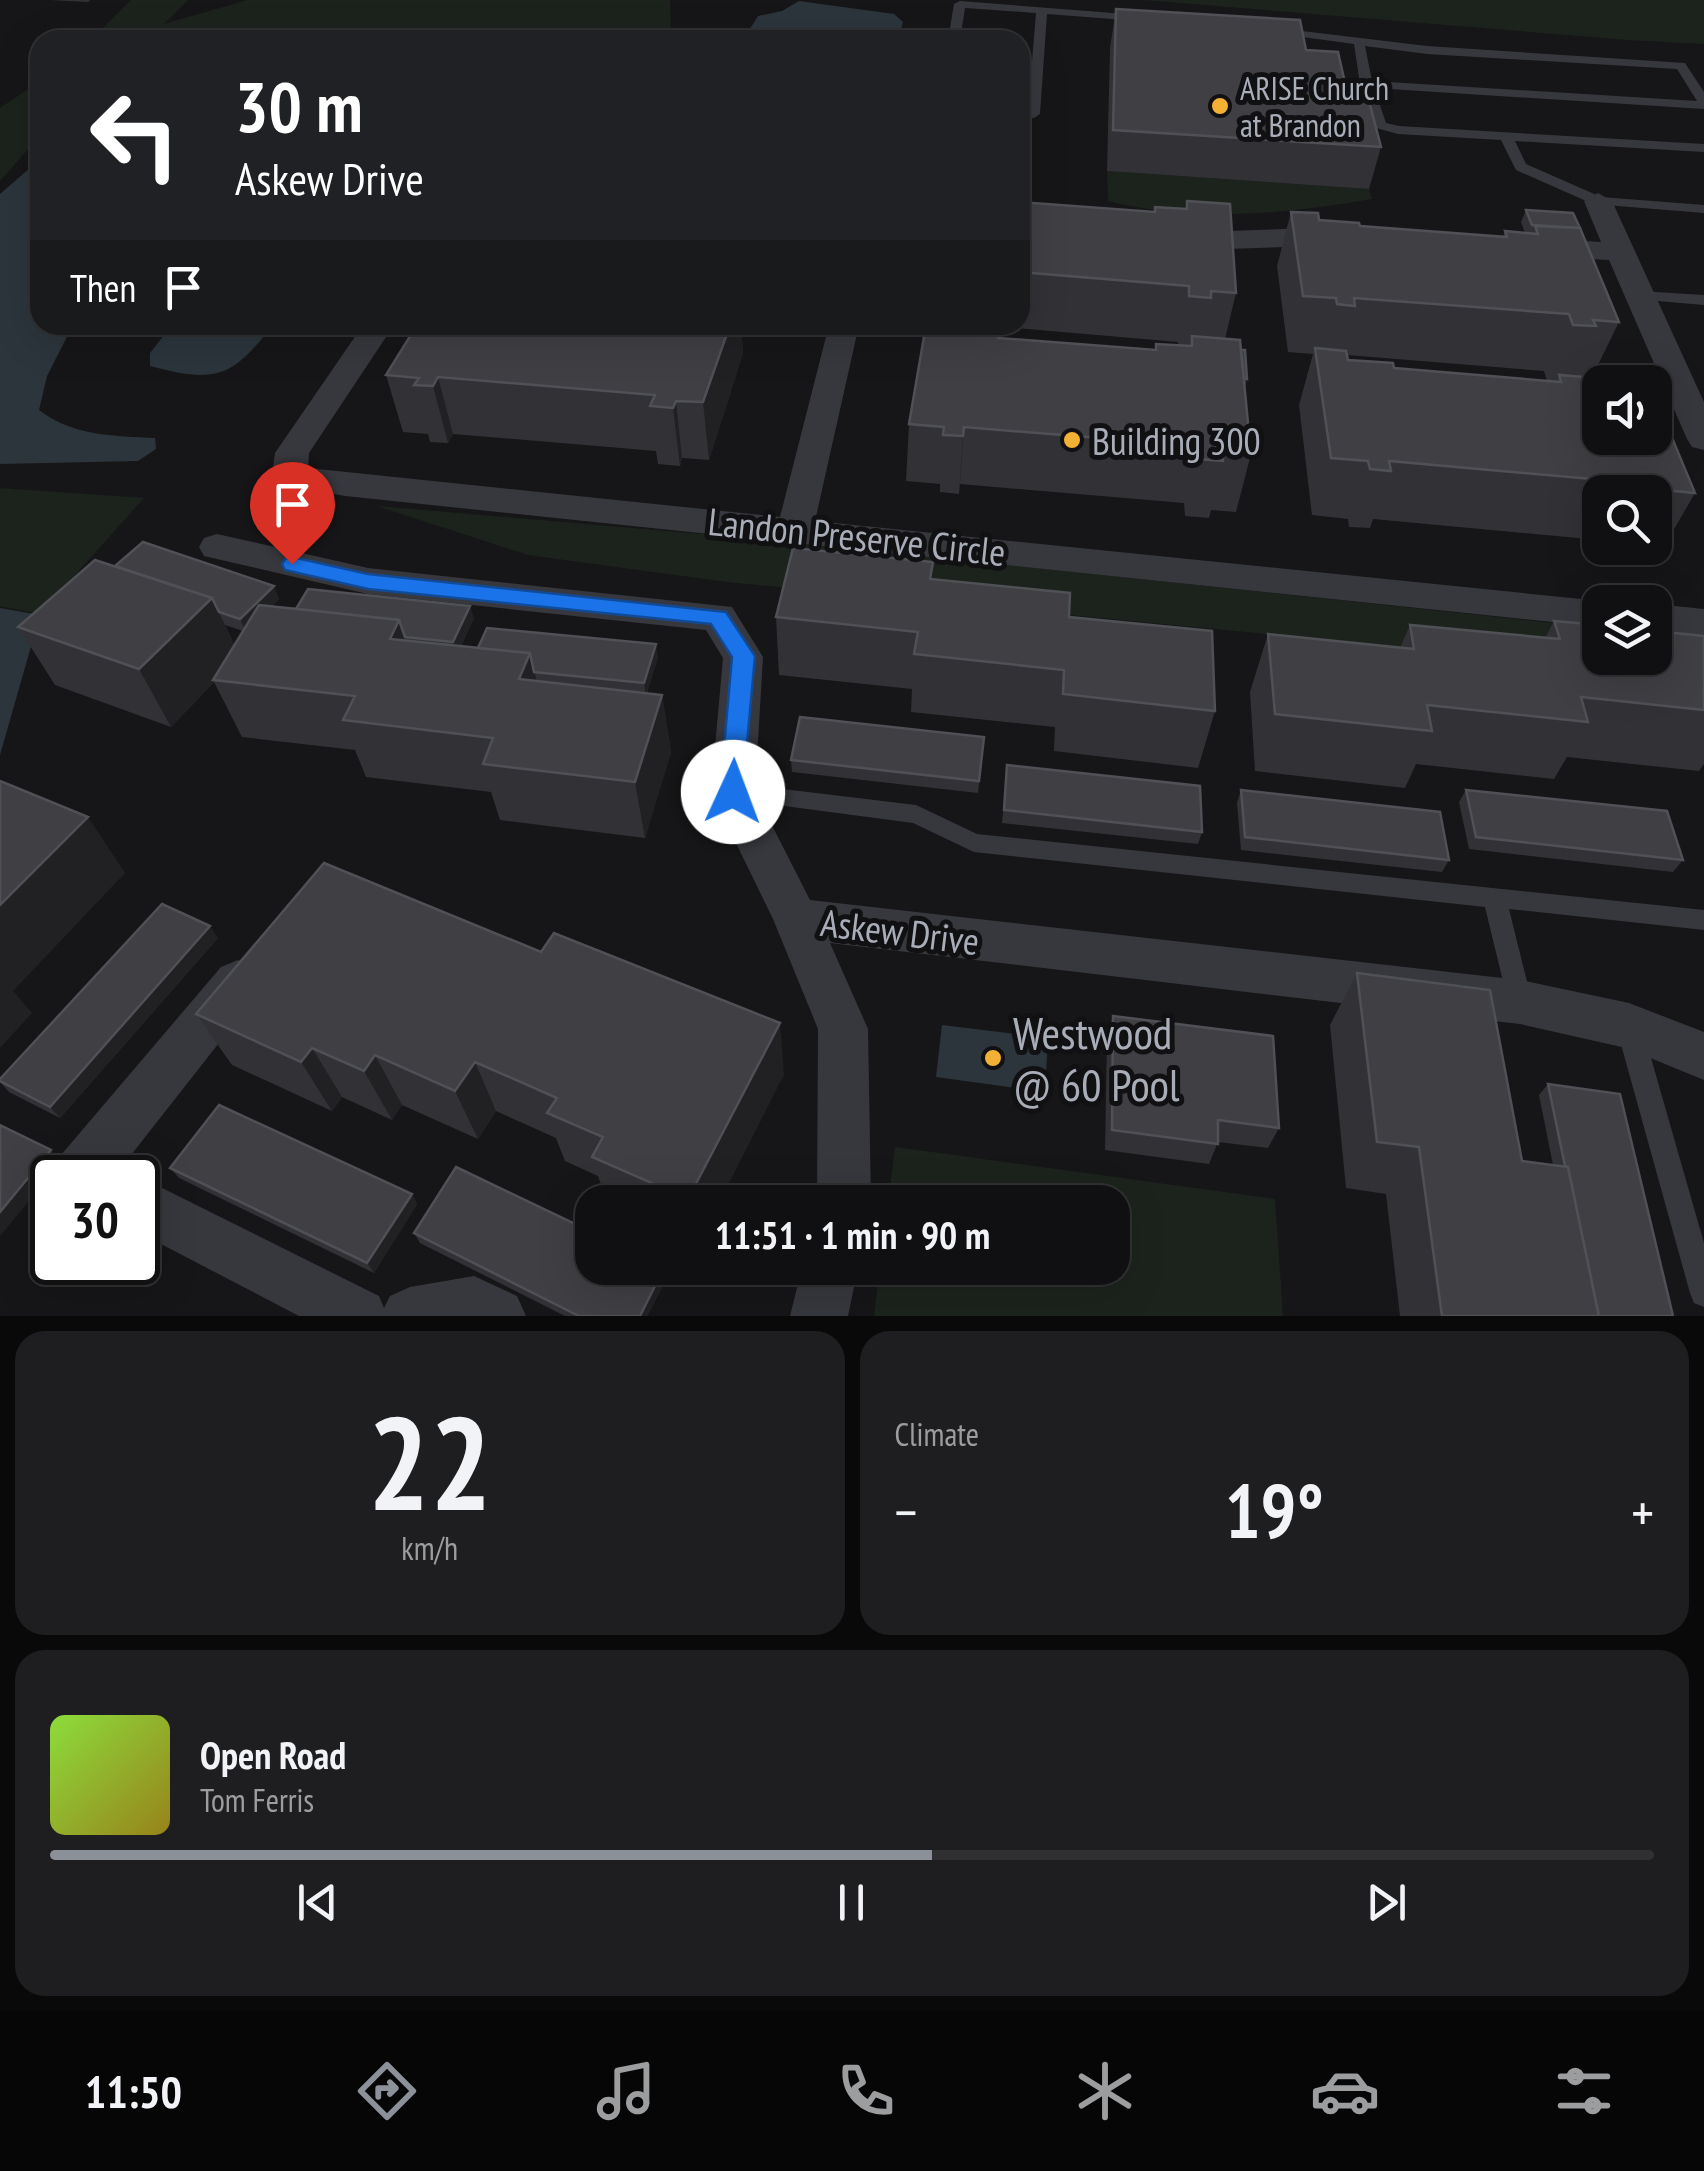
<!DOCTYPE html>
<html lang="en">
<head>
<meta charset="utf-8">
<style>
	:root { --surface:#101012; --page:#1e1e20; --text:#f1f3f6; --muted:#9c9d9f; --line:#303032; --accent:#8c9099 }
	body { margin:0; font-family:"PT Sans Narrow",sans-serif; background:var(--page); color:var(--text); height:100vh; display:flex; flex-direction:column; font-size:38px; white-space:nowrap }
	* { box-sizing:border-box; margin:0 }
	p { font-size:32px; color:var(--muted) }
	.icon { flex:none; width:55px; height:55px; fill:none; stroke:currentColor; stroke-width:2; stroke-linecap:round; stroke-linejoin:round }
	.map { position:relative; height:1316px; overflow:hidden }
	.details { display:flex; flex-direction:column; gap:15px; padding:15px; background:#09090a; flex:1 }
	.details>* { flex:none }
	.banner { position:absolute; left:30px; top:30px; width:1000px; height:305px; border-radius:30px; box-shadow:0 10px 40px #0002,0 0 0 2px var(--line); background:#202124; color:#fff; overflow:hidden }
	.fabs { position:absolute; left:1582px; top:365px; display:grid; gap:20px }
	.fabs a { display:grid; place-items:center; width:90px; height:90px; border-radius:20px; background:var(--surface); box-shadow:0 10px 40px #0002,0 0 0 2px var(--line); font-size:50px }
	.speed { position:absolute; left:30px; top:1155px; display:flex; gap:20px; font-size:50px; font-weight:700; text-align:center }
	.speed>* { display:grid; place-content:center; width:130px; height:130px; border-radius:50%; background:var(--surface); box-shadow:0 10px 40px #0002,0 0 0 2px var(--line); line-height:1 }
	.speed .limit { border:5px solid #111; border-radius:15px; background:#fff; color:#111 }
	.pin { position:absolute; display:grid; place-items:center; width:85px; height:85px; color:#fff; margin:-102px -42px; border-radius:50% 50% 50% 0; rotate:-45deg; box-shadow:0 0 10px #0007 }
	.pin .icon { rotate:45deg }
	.me { position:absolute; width:110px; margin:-55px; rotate:2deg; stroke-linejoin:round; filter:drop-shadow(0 0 8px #0008) }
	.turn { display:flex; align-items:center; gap:35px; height:210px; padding:0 40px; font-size:45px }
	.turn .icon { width:130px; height:130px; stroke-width:2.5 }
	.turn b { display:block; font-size:70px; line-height:85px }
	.then { display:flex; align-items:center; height:95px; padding:0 40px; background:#0003; gap:20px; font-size:38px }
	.big { font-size:75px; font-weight:700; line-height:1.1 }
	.details .widget { flex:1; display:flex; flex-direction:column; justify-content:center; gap:15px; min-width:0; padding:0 35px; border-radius:30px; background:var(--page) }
	.details .dial { align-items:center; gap:0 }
	.dial b { font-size:130px; line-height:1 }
	.song { display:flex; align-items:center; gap:30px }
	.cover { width:120px; height:120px; border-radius:15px; background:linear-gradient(135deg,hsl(90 70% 55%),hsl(50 70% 35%)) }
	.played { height:10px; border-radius:5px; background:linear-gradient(90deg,var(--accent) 55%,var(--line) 55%) }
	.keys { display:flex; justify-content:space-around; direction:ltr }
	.heat { display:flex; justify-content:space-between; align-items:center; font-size:55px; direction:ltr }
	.details .tiles { flex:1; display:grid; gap:15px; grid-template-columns:1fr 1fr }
	.widget:last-child { grid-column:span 2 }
	.trip { position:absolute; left:575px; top:1185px; width:555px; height:100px; border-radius:30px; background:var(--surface); box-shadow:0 10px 40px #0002,0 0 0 2px var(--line); font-weight:700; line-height:100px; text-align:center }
	.tabs { display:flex; height:160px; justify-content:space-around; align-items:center; background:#060607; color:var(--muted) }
	.tabs .icon { width:70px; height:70px }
	.tabs .selected { color:var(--accent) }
	.tabs b { font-size:45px; color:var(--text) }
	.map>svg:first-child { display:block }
	.green { fill:#1c231d }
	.water { fill:#2c353c }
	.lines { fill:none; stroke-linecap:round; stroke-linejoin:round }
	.lane { fill:#37383d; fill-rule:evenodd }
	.street { fill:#37383d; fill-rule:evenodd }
	.wall { fill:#323236; fill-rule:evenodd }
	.shaded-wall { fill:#212124 }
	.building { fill:#3f3f44; stroke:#4f5156; stroke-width:2.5 }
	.route { fill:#1a73e8; stroke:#114b97; stroke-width:2.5 }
	.poi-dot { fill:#f2b134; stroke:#111113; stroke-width:4 }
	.labels { text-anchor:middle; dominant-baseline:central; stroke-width:10; stroke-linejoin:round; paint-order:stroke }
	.far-poi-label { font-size:32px; fill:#a8adb8; stroke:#111113; text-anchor:start }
	.poi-label { font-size:38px; fill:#a8adb8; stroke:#111113; text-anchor:start }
	.street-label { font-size:38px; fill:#a8adb8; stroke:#111113 }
	.near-poi-label { font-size:45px; fill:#a8adb8; stroke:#111113; text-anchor:start }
</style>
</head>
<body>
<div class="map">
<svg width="1704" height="1316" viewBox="0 0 1704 1316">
	<rect width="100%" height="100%" fill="#161618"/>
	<!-- green -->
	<g class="green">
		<path d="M131 0H188L164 24 248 0H670L671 31 684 40H91Z"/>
		<path d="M1144 0H1704V44L1628 40Z"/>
		<path d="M40 81V149L30 147 0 181V108Z"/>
		<path d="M1107 171 1369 189 1372 199C1284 214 1195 223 1108 201Z"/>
		<path d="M0 488 144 498 40 614 0 606Z"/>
		<path d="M377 506 815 544 1600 628V658H1655L1704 676 727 582 528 555Z"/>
		<path d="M895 1147 1275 1199 1283 1316H874L880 1268H1112V1202H888Z"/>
	</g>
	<!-- water -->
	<g class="water">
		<path d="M799 1 894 14 903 22 898 40H750L748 32 758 16 782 11Z"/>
		<path d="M40 165V325H73L47 376 39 410C72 436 114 436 155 438L156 449 138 461 0 464V194L30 168Z"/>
		<path d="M172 325H273C232 377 217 384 150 366V353Z"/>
		<path d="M0 608 40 615 0 755Z"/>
		<path d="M942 1025 1048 1038 1045 1092 936 1077Z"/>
	</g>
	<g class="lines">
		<!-- lane -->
		<g class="lane">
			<path d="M960 1 1139 15 1145 18 1139 21 1047 14 1040 114 1034 118 1020 117V109L1028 110 1036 13 965 8 960 40H948L954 4Z"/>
			<path d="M1277 28 1427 46 1685 63 1704 92V109L1374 88 1386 123 1399 126 1704 144V152L1515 141 1526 164 1601 197 1704 205V213L1593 204 1516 170 1501 140 1398 134 1376 128 1360 84 1354 44 1273 33 1271 31ZM1365 46 1427 54 1677 69 1697 101 1372 81Z"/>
			<path d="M1639 291 1704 295V305L1634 299V293Z"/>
			<path d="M733 783 916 805 977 834 1704 910V930L1509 909 1532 1002 1529 1010 1520 1013 1511 1010 1508 1002 1485 907 974 852 913 823 725 798 722 792 725 786Z"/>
			<path d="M1630 1019 1639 1022 1643 1030 1704 1243V1307L1694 1303 1690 1293 1617 1030 1621 1022Z"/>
		</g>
		<!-- street -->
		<g class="street">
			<path d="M1598 193 1612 201 1704 402V450L1692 447 1687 439 1609 260 1536 256 1526 253 1522 247 1526 241 1536 238 1601 242 1584 201Z"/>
			<path d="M1177 227 1228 231 1339 227 1349 230 1353 236 1349 242 1339 245 1228 249 1167 242 1163 236 1167 230Z"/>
			<path d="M363 325H394L309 453 308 468 780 517 829 325H859L815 521 1611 602H1600V627L345 496 278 484 272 476 275 453Z"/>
			<path d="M217 534 368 568 732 607 763 657 755 792 810 900 1520 980 1629 1003 1704 1032V1080L1626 1048 1520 1024 830 943 868 1029 871 1202H817L818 1029 773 919 711 792 723 658 706 630 368 594 204 556 199 547 204 538Z"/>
			<path d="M1655 604 1704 609V637L1655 632Z"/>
			<path d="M238 960 255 967 262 982 255 997 113 1178H54L61 1155 221 967Z"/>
			<path d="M138 1176 379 1296 384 1308 390 1296 410 1287 474 1276 517 1296 526 1316H299L138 1232V1178H133Z"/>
			<path d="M802 1268H858L848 1316H790Z"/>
		</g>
	</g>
	<!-- wall -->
	<g class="wall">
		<path d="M50 0H90L88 2Z"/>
		<path d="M1116 9 1306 50 1345 83 1341 100 1381 147 1369 189 1107 171 1110 48Z"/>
		<path d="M1187 201 1236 293 1225 339 1241 350 1247 379 1245 388 1251 454 1236 512 1211 510 1209 518 1185 516 1184 503 960 484 959 494 940 492V484L906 481 909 424 956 331 998 338 1155 350 1156 344 1178 345V342L981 325H1020V202L1154 212 1155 207 1185 209Z"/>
		<path d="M1526 210 1619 322 1597 367 1695 493 1662 550 1640 548 1635 557 1610 554 1608 548H1655V492H1600V540L1373 519 1370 528 1349 527 1348 519 1312 515 1299 405 1313 354 1288 352 1277 266 1291 212 1319 220 1360 226 1503 236 1505 231 1525 233 1521 222ZM1347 355 1544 371 1547 381 1394 368 1348 360Z"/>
		<path d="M417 325H741L743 353 709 460 682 458 680 466 658 464 656 451 453 434 448 443 430 442 428 434 403 432 386 375Z"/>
		<path d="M962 325H980L979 332 962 331Z"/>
		<path d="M932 580 1069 617 1215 711 1198 768 1054 751 1055 727 911 712 912 689 779 675 776 617Z"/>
		<path d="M279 599 272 606 474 618 461 646 658 657 647 693 662 695 671 752 645 838 500 820 491 792 366 777 355 750 242 737 214 682 171 727 55 685 18 627ZM225 625 243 631 234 645Z"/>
		<path d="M1554 621 1704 636V764L1699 771 1567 757 1554 779 1416 764 1405 788 1255 771 1250 692 1268 634 1400 648 1410 625 1545 638Z"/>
		<path d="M984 737 978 793 792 772 791 760Z"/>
		<path d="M1007 765 1202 832 1198 844 1002 823Z"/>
		<path d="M1241 790 1449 860 1442 872 1241 850 1237 803Z"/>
		<path d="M1466 790 1683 860 1673 872 1469 849 1459 802Z"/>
		<path d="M218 938 60 1118 9 1092 0 1082Z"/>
		<path d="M1357 973 1522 1161 1553 1165 1539 1095 1548 1084 1673 1316H1400L1386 1194 1346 1188 1330 1025Z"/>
		<path d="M196 1014 784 1074 719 1202H607L598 1176 565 1161 556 1138 496 1111 478 1139 402 1105 392 1120 342 1097 332 1111 232 1065Z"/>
		<path d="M1113 1016 1279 1128 1268 1148 1218 1142 1209 1164 1105 1150 1107 1038Z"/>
		<path d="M170 1168 412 1194 417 1204 374 1273 179 1178Z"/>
		<path d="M414 1233 668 1276 647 1316H565L420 1243Z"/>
	</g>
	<!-- shaded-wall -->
	<g class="shaded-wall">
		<path d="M730 325H741L743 353 709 460 703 402Z"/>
		<path d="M438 377 453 434 448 443 433 386Z"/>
		<path d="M676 401 682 458 680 466 673 408Z"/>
		<path d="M964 427 960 484 959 494 963 436Z"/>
		<path d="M274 586 279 599 246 632 240 619Z"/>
		<path d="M212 598 240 656 213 680 214 682 171 727 139 669Z"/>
		<path d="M470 606 474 618 457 654 453 642Z"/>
		<path d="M399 620 419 678 390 639Z"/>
		<path d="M656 644 658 657 646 696 644 683Z"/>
		<path d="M530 653 544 711 519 679Z"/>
		<path d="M662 695 671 752 645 838 635 782Z"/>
		<path d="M88 817 125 873 13 991 32 1013 0 1048V905Z"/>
		<path d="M210 926 218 938 60 1118 50 1107Z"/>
		<path d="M780 1023 784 1074 719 1202H689L688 1199Z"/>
		<path d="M312 1048 342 1097 332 1111 301 1062Z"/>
		<path d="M375 1055 402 1105 392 1120 364 1071Z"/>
		<path d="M475 1062 496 1111 478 1139 455 1091Z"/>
		<path d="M51 1150 62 1161 0 1236V1212Z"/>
		<path d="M412 1194 417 1204 374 1273 367 1263Z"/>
		<path d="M664 1268 668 1276 647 1316H640Z"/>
	</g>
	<!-- building -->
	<g class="building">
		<path d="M1116 9 1300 20 1306 50 1338 52 1345 83 1313 81 1316 98 1369 101 1381 147 1113 130Z"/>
		<path d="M1187 201 1230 204 1236 293 1211 291V298L1189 296V286L1020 272V202L1155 212V207L1187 209Z"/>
		<path d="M1526 210 1573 213 1580 228 1532 225Z"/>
		<path d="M1291 212 1318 213 1319 220 1359 223 1360 226 1507 237 1505 231 1538 234 1535 226 1580 228 1619 322 1593 320 1596 326 1573 325 1569 314 1354 298 1355 306 1337 304 1336 298 1303 296Z"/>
		<path d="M417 325H730L703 402 676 401 673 408 650 406 655 395 438 377 433 386 414 385 419 378 386 375Z"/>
		<path d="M926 325H956L955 331 998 334V338L1156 350V344L1192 346V336L1240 340 1251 454 1223 452V461L1198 459V446L964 427 963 436 943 435 944 427 909 424Z"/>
		<path d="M1315 348 1346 351 1348 360 1393 363 1394 368 1561 382 1559 375 1597 378 1593 367 1644 371 1649 382H1600V438H1655V397L1695 493 1664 490 1668 499 1655 498V492H1640L1637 483 1389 461 1391 471 1370 469 1368 461 1331 458Z"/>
		<path d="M1241 350H1245L1247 379 1244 378Z"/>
		<path d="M143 542 274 586 240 619 219 612 212 598 115 566Z"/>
		<path d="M793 548 933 562 930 579 1070 593 1069 617 1212 631 1215 711 1063 694 1064 670 914 654 918 632 776 617Z"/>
		<path d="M95 560 212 598 139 669 18 627Z"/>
		<path d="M308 589 470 606 453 642 405 637 399 620 296 609Z"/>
		<path d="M259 605 399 620 390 639 530 653 519 679 662 695 635 782 483 764 493 738 343 720 355 696 213 680Z"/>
		<path d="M1554 621 1600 625V658H1655V631L1704 636V710L1581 697 1588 722 1427 705 1432 731 1275 714 1268 634 1414 649 1410 625 1560 639Z"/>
		<path d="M487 628 656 644 644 683 534 672 530 653 478 648Z"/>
		<path d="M800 717 984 737 979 781 791 760Z"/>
		<path d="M1007 765 1200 786 1202 832 1004 810Z"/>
		<path d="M0 781 88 817 0 905Z"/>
		<path d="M1241 790 1440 812 1449 860 1245 837Z"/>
		<path d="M1466 790 1667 811 1683 860 1476 837Z"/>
		<path d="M324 863 541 952 554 933 780 1023 688 1199 592 1157 603 1137 547 1113 557 1098 475 1062 455 1091 375 1055 364 1071 312 1048 301 1062 196 1014Z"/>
		<path d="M162 904 210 926 50 1107 0 1081V1079Z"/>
		<path d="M1357 973 1490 990 1522 1161 1568 1167 1599 1316H1442L1419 1147 1377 1142Z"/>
		<path d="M1113 1016 1273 1036 1279 1128 1218 1120V1144L1112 1130Z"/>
		<path d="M1548 1084 1620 1094 1673 1316H1599L1568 1167 1565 1166Z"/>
		<path d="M219 1105 412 1194 367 1263 170 1168Z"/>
		<path d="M0 1125 51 1150 0 1212Z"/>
		<path d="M456 1167 592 1232V1268H664L640 1316H579L414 1233Z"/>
	</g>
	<!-- route -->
	<path class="route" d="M292 557 368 574 726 612 755 656 742 799H724L720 792 732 657 711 624 368 589 285 570 282 564 285 559Z"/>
	<!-- markers -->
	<g class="poi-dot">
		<circle cx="1220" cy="106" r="10"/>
		<circle cx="1072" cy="440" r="10"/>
		<circle cx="993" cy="1058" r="10"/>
	</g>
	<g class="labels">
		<!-- far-poi labels -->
		<g class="far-poi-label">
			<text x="1240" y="88">ARISE Church<tspan x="1240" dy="37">at Brandon</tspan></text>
		</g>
		<!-- poi labels -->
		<g class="poi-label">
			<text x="1092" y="440">Building 300</text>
		</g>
		<!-- street labels -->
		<g class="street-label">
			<text transform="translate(857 536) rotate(6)">Landon Preserve Circle</text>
			<text transform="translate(900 931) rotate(7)">Askew Drive</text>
		</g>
		<!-- near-poi labels -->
		<g class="near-poi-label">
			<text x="1013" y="1032">Westwood<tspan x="1013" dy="52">@ 60 Pool</tspan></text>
		</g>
	</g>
</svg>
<div class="fabs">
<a><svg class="icon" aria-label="sound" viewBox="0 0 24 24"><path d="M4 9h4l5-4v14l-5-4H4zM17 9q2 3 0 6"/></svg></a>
<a><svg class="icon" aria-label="search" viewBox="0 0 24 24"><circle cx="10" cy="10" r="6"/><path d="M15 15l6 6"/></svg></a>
<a><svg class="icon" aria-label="layers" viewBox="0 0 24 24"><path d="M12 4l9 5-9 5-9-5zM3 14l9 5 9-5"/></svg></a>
</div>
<div class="speed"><div class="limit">30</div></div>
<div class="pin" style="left:292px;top:564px;background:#d93025"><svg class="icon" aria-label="arrive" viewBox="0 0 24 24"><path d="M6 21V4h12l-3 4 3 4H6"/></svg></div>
<svg class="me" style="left:733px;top:792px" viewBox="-20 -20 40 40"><circle r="19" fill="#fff"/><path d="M0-13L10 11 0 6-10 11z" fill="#1a73e8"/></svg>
<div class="trip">11:51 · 1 min · 90 m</div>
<div class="banner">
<div class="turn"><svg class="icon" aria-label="left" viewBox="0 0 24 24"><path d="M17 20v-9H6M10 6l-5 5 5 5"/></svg><div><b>30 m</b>Askew Drive</div></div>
<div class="then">Then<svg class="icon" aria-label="arrive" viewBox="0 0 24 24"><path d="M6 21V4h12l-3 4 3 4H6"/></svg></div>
</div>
</div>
<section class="details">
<div class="tiles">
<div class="widget dial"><b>22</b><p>km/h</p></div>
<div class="widget"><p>Climate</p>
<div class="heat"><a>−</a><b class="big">19°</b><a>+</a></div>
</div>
<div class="widget">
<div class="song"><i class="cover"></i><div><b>Open Road</b><p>Tom Ferris</p></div></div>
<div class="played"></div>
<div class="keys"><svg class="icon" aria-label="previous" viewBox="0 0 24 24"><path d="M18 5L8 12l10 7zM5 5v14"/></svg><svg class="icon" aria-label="pause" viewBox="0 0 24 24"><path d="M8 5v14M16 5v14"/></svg><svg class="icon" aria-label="next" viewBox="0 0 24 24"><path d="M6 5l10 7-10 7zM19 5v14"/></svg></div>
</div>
</div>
</section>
<nav class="tabs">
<b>11:50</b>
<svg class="icon selected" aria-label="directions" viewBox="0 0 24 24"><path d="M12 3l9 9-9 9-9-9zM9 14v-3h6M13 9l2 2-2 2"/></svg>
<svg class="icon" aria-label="music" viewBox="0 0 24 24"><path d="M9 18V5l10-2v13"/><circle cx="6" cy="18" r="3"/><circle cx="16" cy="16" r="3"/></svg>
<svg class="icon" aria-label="phone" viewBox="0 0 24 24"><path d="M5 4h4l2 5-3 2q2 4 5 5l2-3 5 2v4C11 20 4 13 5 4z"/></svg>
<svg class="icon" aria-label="climate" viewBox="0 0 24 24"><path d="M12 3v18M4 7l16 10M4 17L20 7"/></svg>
<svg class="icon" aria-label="car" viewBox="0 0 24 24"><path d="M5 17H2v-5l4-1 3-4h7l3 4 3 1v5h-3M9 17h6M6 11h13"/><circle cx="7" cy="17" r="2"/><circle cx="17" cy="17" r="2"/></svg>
<svg class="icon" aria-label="filters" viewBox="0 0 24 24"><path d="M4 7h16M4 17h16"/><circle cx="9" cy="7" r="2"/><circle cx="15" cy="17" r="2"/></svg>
</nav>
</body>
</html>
